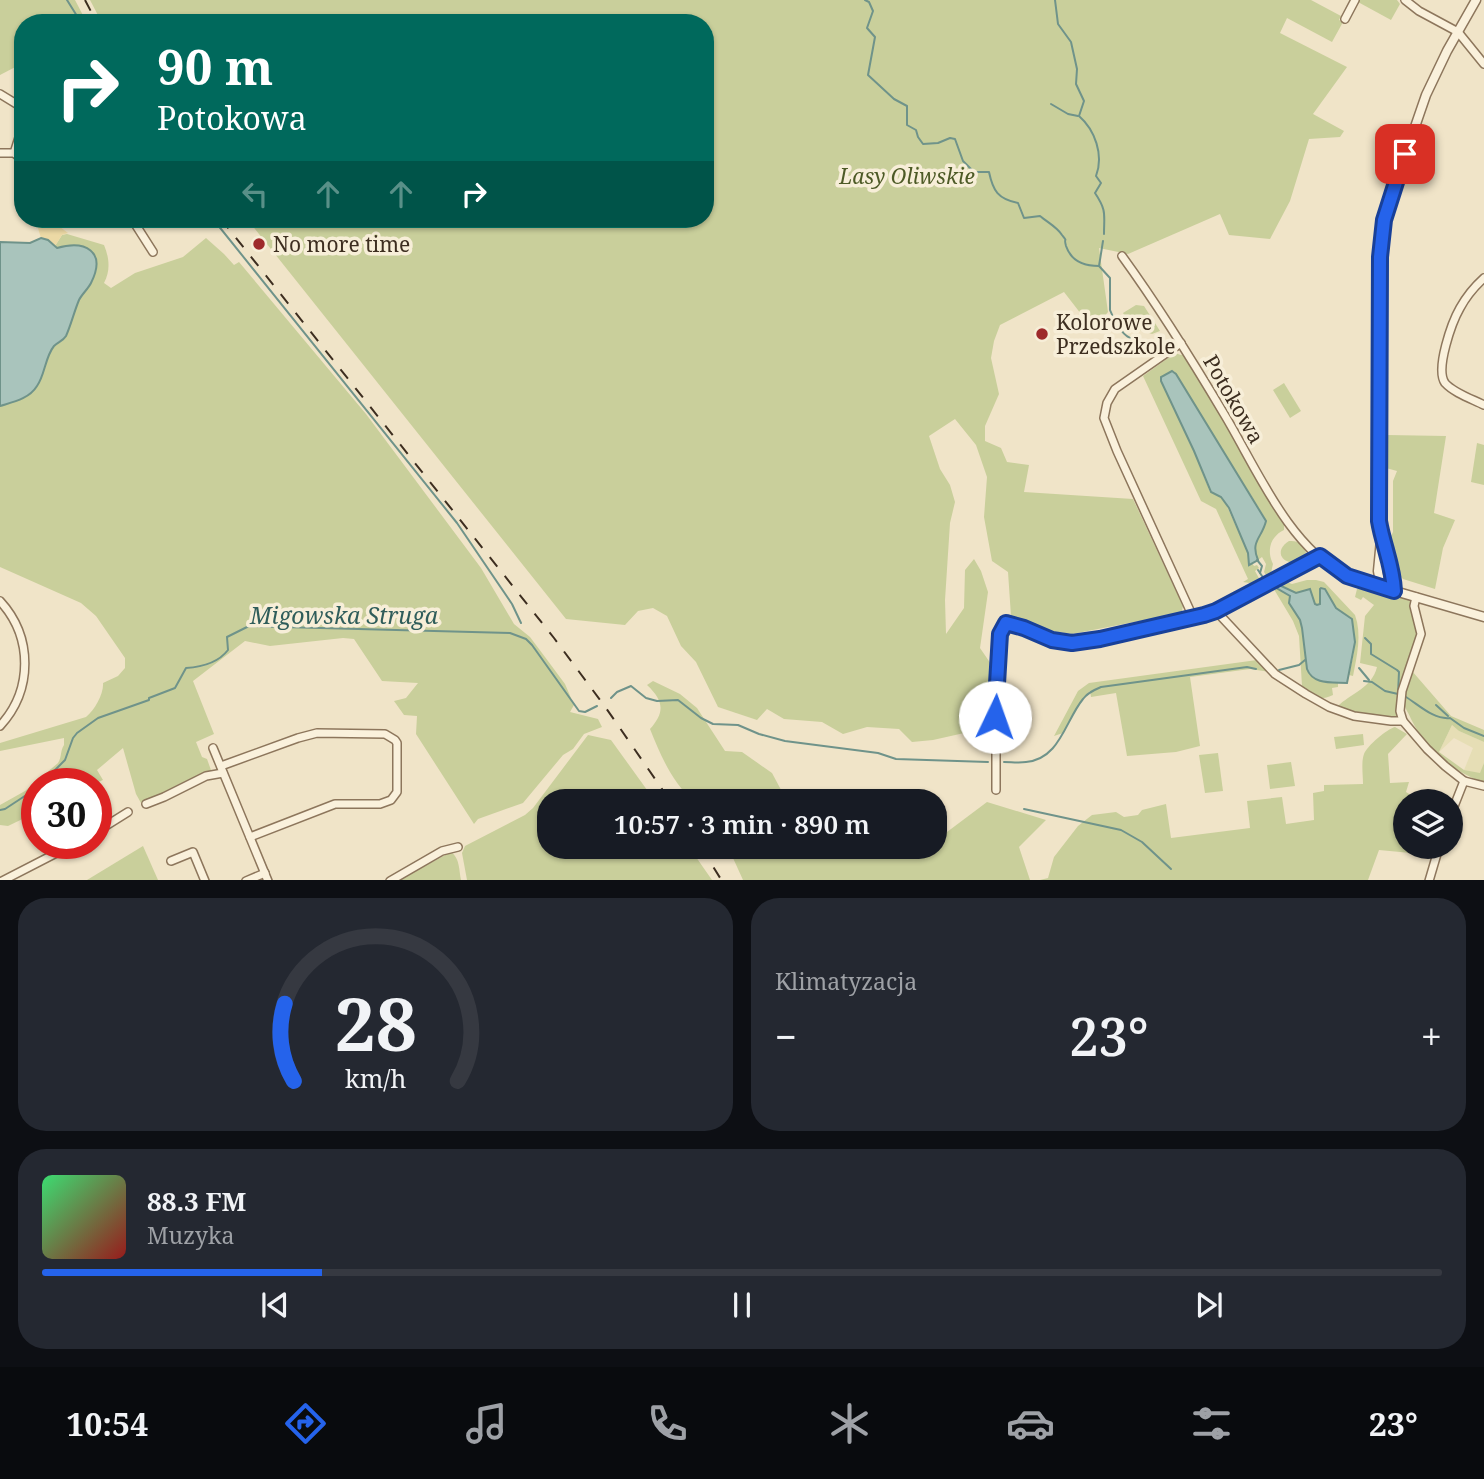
<!DOCTYPE html>
<html lang="pl">
<head>
<meta charset="utf-8">
<style>
	:root { --surface:#171b24; --page:#242831; --text:#f1f3f6; --muted:#9ea1a6; --line:#363941; --accent:#2563eb }
	body { margin:0; font-family:"Noto Serif",serif; background:var(--page); color:var(--text); height:100vh; display:flex; flex-direction:column; font-size:26px; white-space:nowrap }
	* { box-sizing:border-box; margin:0 }
	p { font-size:23px; color:var(--muted) }
	.icon { flex:none; width:38px; height:38px; fill:none; stroke:currentColor; stroke-width:2; stroke-linecap:round; stroke-linejoin:round }
	.map { position:relative; height:880px; overflow:hidden }
	.details { display:flex; flex-direction:column; gap:18px; padding:18px; background:#0d0f14; flex:1 }
	.details>* { flex:none }
	.banner { position:absolute; left:14px; top:14px; width:700px; height:214px; border-radius:28px; box-shadow:0 2px 5px #0004; background:#00695c; color:#fff; overflow:hidden }
	.buttons { position:absolute; left:1393px; top:789px; display:grid; gap:14px }
	.buttons a { display:grid; place-items:center; width:70px; height:70px; border-radius:50%; background:var(--surface); box-shadow:0 2px 5px #0004; font-size:35px }
	.speed { position:absolute; left:21px; top:768px; display:flex; gap:14px; font-size:35px; font-weight:700; text-align:center }
	.speed>* { display:grid; place-content:center; width:91px; height:91px; border-radius:50%; background:var(--surface); box-shadow:0 2px 5px #0004; line-height:1 }
	.speed .limit { border:10px solid #d22; background:#fff; color:#111 }
	.pin { position:absolute; display:grid; place-items:center; width:60px; height:60px; color:#fff; margin:-30px; border-radius:14px; box-shadow:0 4px 10px #0006 }
	.me { position:absolute; width:77px; margin:-38px; rotate:3deg; stroke-linejoin:round; filter:drop-shadow(0 0 5px #0008) }
	.turn { display:flex; align-items:center; gap:24px; height:147px; padding:0 28px; font-size:32px }
	.turn .icon { width:91px; height:91px; stroke-width:2.5 }
	.turn b { display:block; font-size:49px; line-height:60px }
	.lanes { display:flex; align-items:center; height:66px; padding:0 28px; background:#0003; justify-content:center; gap:35px; direction:ltr }
	.lanes .off { opacity:.35 }
	.big { font-size:52px; font-weight:600; line-height:1.1 }
	.details .tile { flex:1; display:flex; flex-direction:column; justify-content:center; gap:10px; min-width:0; padding:0 24px; border-radius:28px; background:var(--page) }
	.details .dial { align-items:center; gap:0 }
	.dial svg { height:182px; overflow:visible; fill:none; stroke:var(--line); stroke-width:7; stroke-linecap:round; text-anchor:middle }
	.dial text { fill:var(--text); stroke:none }
	.song { display:flex; align-items:center; gap:21px }
	.cover { width:84px; height:84px; border-radius:10px; background:linear-gradient(135deg,hsl(140 70% 55%),hsl(0 70% 35%)) }
	.played { height:7px; border-radius:4px; background:linear-gradient(90deg,var(--accent) 20%,var(--line) 20%) }
	.keys { display:flex; justify-content:space-around; direction:ltr }
	.heat { display:flex; justify-content:space-between; align-items:center; font-size:38px; direction:ltr }
	.details .tiles { flex:1; display:grid; gap:18px; grid-template-columns:1fr 1fr }
	.tile:last-child { grid-column:span 2 }
	.trip { position:absolute; left:537px; top:789px; width:410px; height:70px; border-radius:28px; background:var(--surface); box-shadow:0 2px 5px #0004; font-weight:600; line-height:70px; text-align:center }
	.menu { display:flex; height:112px; justify-content:space-around; align-items:center; background:#090b0e; color:var(--muted) }
	.menu .icon { width:49px; height:49px }
	.menu .on { color:var(--accent) }
	.menu b { font-size:32px; color:var(--text) }
	.map>svg:first-child { display:block }
	.farmland { fill:#e6deb5 }
	.green { fill:#c9cf9b }
	.sand { fill:#ecd9a5 }
	.water { fill:#a9c4bc; stroke:#6f938a; stroke-width:2 }
	.lines { fill:none; stroke-linecap:round; stroke-linejoin:round }
	.stream { stroke:#6f938a; stroke-width:2 }
	.minor-casing { stroke:#8d765c; stroke-width:10 }
	.tertiary-casing { stroke:#8d765c; stroke-width:11 }
	.minor { stroke:#faf1dc; stroke-width:7 }
	.tertiary { stroke:#faf1dc; stroke-width:8 }
	.rail { stroke:#3d2e20; stroke-width:2; stroke-dasharray:12 12; stroke-linecap:butt }
	.route-casing { stroke:#184099; stroke-width:18 }
	.route { stroke:#2563eb; stroke-width:12 }
	.poi-dot { fill:#9e2a2b; stroke:#f7eed8; stroke-width:2.5 }
	.labels { text-anchor:middle; dominant-baseline:central; stroke-width:7; stroke-linejoin:round; paint-order:stroke }
	.park-label { font-size:21px; font-style:italic; fill:#4d5a26; stroke:#f7eed8 }
	.poi-label { font-size:21px; fill:#3d2e20; stroke:#f7eed8; text-anchor:start }
	.street-label { font-size:21px; fill:#3d2e20; stroke:#f7eed8 }
	.water-label { font-size:23px; font-style:italic; fill:#2f5d5a; stroke:#f7eed8 }
</style>
</head>
<body>
<div class="map">
<svg width="1484" height="881" viewBox="0 0 1484 881">
	<rect width="100%" height="100%" fill="#f0e4c8"/>
	<!-- farmland -->
	<path class="farmland" d="M1452 725 1459 731 1484 742V763L1481 774 1464 770 1473 748 1454 738 1439 752Z"/>
	<!-- green -->
	<g class="green">
		<path d="M0 0H75L87 23H23V63L0 75Z"/>
		<path d="M90 0H1311L1341 16 1339 20 1343 22 1332 42 1287 18 1280 33 1347 67 1313 114 1344 131 1340 137 1309 139 1290 201 1270 239 1229 235 1220 214 1128 254 1099 248 1108 312 1102 319 1088 323 1064 292 1000 325 994 341 991 358 999 394 985 426V441L1001 448 1007 462 1029 465 1024 492 1133 499 1183 606 1181 616 1157 620 1155 618 1072 634 1051 631 1011 616 1008 572 992 561 984 517 987 477 976 445 955 419 929 436 940 469 950 485 955 502 950 523 945 600 946 634 964 608 965 570 974 559 981 571 988 592 980 648 993 667 991 721 982 729 933 740 912 742 899 729 867 727 843 734 822 722 784 719 767 709 757 720 718 707 696 662 681 646 667 616 653 608 638 611 625 625 566 619 247 219H705V23H102Z"/>
		<path d="M1359 0H1397L1400 4 1391 20 1358 2Z"/>
		<path d="M67 234 104 245C109 257 111 270 104 283L111 288 135 273 183 257 206 238 224 254 234 265 239 262 366 414 481 568 514 624 530 637 545 657 565 684 574 705 570 712 598 719 602 727 584 734 573 749 563 755 523 803 478 819 474 824 416 734 417 716 404 715 394 701 406 698 418 683 382 681 354 639 343 638 270 646 245 641 193 681 214 734 196 742 202 757 207 759 212 773C188 782 165 793 141 803L136 794 123 748 97 770 103 780 94 784H37V812L8 826 0 825V805L25 791 58 763C62 757 60 751 64 745V738L0 751V743L86 717C95 710 104 693 103 683L118 676 125 668V658L96 616 81 603 0 567V406C13 402 29 399 37 386 45 375 45 357 54 346 57 342 63 341 66 336 71 325 74 312 79 300 82 294 88 289 91 283 107 251 85 240 57 248L55 246 62 235Z"/>
		<path d="M1136 305 1144 306 1160 331 1152 334C1136 329 1132 328 1123 313Z"/>
		<path d="M1175 353 1181 355 1183 354 1214 404 1284 524V530C1271 536 1266 550 1273 564L1270 577 1268 578 1264 572 1266 564 1262 557 1258 560C1251 545 1259 533 1265 518L1174 371 1161 377V381L1194 451 1210 492 1221 497 1225 502 1248 553 1249 565 1252 563 1254 566 1257 565 1259 568 1255 571 1261 582 1257 584 1243 582 1248 579 1216 509 1201 501 1143 376Z"/>
		<path d="M1284 383 1301 411 1290 418 1273 390Z"/>
		<path d="M1387 435 1446 436 1434 513 1455 520 1443 548 1435 589 1403 579 1399 575 1390 538 1393 532V481L1397 471 1386 468Z"/>
		<path d="M1477 443 1484 445V485L1471 482Z"/>
		<path d="M1289 541C1300 540 1303 546 1307 555L1306 559C1287 570 1270 553 1289 541Z"/>
		<path d="M1307 580H1316L1324 582 1355 615C1362 634 1357 656 1353 676L1349 675C1355 650 1357 642 1350 617L1336 608 1325 590 1321 588 1320 604H1315L1310 589 1296 593 1277 584 1284 581 1292 584Z"/>
		<path d="M1361 584 1411 599 1417 637 1396 716 1392 718 1351 713 1337 707C1351 693 1372 688 1377 667L1360 663 1365 616 1374 605 1363 597 1361 600 1355 597 1357 589 1360 588Z"/>
		<path d="M1272 586 1290 596 1289 603 1300 620 1318 680 1338 682V687L1332 688 1333 695C1317 702 1314 697 1302 686L1299 636 1293 621Z"/>
		<path d="M1259 658 1270 672 1250 669 1190 677 1200 746 1176 752 1127 756 1116 693 1091 697 1090 691 1083 698 1063 733 1054 736 1078 691 1089 683 1257 660Z"/>
		<path d="M1412 671 1451 716 1484 730V742L1459 731 1452 725 1439 752 1464 770 1480 773 1484 763V783C1451 770 1427 751 1411 719 1409 714 1405 708 1404 704 1402 694 1409 681 1412 671Z"/>
		<path d="M653 681 680 694 697 708 725 751 742 752 772 773 787 801 695 802C672 783 661 756 650 729 665 712 664 701 647 685Z"/>
		<path d="M1395 727 1407 734 1388 754 1390 783 1409 782 1406 792 1420 801 1405 802V847H1435L1432 855 1379 850 1368 880 1036 881 1048 878 1054 857 1078 826 1092 815 1116 812 1124 817 1138 815 1142 810 1166 804 1171 838 1250 828 1247 801 1282 797 1286 824 1314 820 1313 793 1324 791V785L1363 784C1363 775 1361 762 1364 754 1367 746 1387 729 1395 727Z"/>
		<path d="M1363 734 1364 745 1336 749 1334 737Z"/>
		<path d="M588 735 611 740 655 801 550 802V847H689L712 880H467L462 853 465 846 525 815 533 808Z"/>
		<path d="M1218 753 1223 791 1205 793 1199 755Z"/>
		<path d="M1291 762 1295 786 1270 789 1267 765Z"/>
		<path d="M987 802 1046 820 1019 847 1030 880H743L728 847H934L935 841Z"/>
		<path d="M143 846 158 880H87Z"/>
		<path d="M451 852C460 858 459 871 461 880L397 881Z"/>
	</g>
	<!-- sand -->
	<path class="sand" d="M29 219H62L60 227 68 233 62 235 55 246 48 240 41 238 36 222Z"/>
	<!-- water -->
	<g class="water">
		<path d="M41 238 48 240 57 248C85 240 107 251 91 283 88 289 82 294 79 300 74 312 71 325 66 336 63 341 58 342 54 346 45 357 45 375 37 386 29 399 13 402 0 406V242L30 243Z"/>
		<path d="M1172 371 1176 374 1266 521C1262 538 1250 541 1258 560L1249 565 1248 553 1229 508 1221 497 1211 492 1194 451 1161 381V377Z"/>
		<path d="M1277 584 1296 593 1310 589 1315 604 1317 605 1320 604V589L1321 588 1325 589 1336 608 1352 619 1355 642 1347 683C1332 682 1313 685 1307 669L1302 628 1300 620 1289 603 1290 596 1273 586Z"/>
	</g>
	<g class="lines">
		<!-- stream -->
		<g class="stream">
			<path d="M67 0 77 16"/>
			<path d="M865 0 869 2 873 11 867 28 875 37 868 75 894 99 907 106V125L916 130 918 137 923 144 938 143 950 138 955 139 963 161 974 172H989C993 191 998 199 1018 203L1024 218 1040 216C1047 222 1057 227 1062 235 1069 244 1063 235 1066 246 1071 261 1084 266 1099 266"/>
			<path d="M1055 0 1058 24 1071 42 1077 69 1076 84 1084 101 1079 116C1095 130 1104 155 1096 176L1101 183 1095 193C1107 211 1104 214 1104 234"/>
			<path d="M1051 104 1068 114 1078 116"/>
			<path d="M213 219 457 523 512 604 521 623"/>
			<path d="M1103 241 1099 266 1110 278V310C1113 318 1121 334 1130 338 1138 342 1143 341 1150 349"/>
			<path d="M1257 560 1262 566 1260 573"/>
			<path d="M1258 570 1264 579"/>
			<path d="M1359 668 1369 680"/>
			<path d="M1279 670 1299 665 1305 660"/>
			<path d="M1364 681 1372 682 1385 691 1398 694 1399 672 1397 670 1371 654V644L1365 638"/>
			<path d="M1406 697C1419 705 1434 720 1450 718L1464 728 1484 736"/>
			<path d="M611 698 617 692 631 686 646 698 657 701 678 700 701 718 713 724 738 725 759 734 785 741 878 753 896 759 988 762"/>
			<path d="M1436 705 1448 716"/>
			<path d="M1004 762C1011 762 1019 763 1026 762 1060 759 1065 721 1083 699 1087 693 1094 690 1101 687L1247 667 1256 669"/>
			<path d="M41 784 65 760 73 738 77 733 98 718 149 700V698L175 688 186 668C202 667 218 663 228 650L227 637 249 626 510 633 526 639 532 645 579 711 585 712 597 706"/>
			<path d="M1024 809 1121 830 1142 842 1171 869"/>
			<path d="M0 810 5 809 37 788"/>
		</g>
		<!-- minor casing -->
		<g class="minor-casing">
			<g id="minor">
				<path d="M1405 0 1419 11 1458 32 1484 64"/>
				<path d="M1345 19 1355 0"/>
				<path d="M0 94 23 108"/>
				<path d="M0 153H14L23 160"/>
				<path d="M14 153 23 125"/>
				<path d="M132 219 153 252"/>
				<path d="M1122 256C1159 307 1192 360 1224 414 1256 467 1288 546 1345 575 1356 581 1369 583 1381 587"/>
				<path d="M1484 278C1474 287 1466 297 1460 308 1452 322 1435 369 1445 383 1454 393 1472 399 1484 405"/>
				<path d="M1181 343 1115 389 1107 403 1104 418 1117 451 1193 617"/>
				<path d="M1416 597 1414 606 1421 634 1402 691 1400 711 1403 721 1427 749 1445 766 1464 781 1484 786"/>
				<path d="M0 601C33 637 33 690 0 726"/>
				<path d="M1216 611 1275 674 1306 694 1329 707 1354 716 1391 721H1403"/>
				<path d="M213 748 268 881"/>
				<path d="M221 766 298 738 317 733 385 734 395 740 397 743V792L391 800 380 804H335L250 837"/>
				<path d="M996 790V694L1000 633 1006 623 1024 628 1052 640 1072 643 1100 639 1204 615 1216 611 1320 556"/>
				<path d="M146 804 164 797 206 776 223 773"/>
				<path d="M1451 814 1464 781"/>
				<path d="M96 832 128 812"/>
				<path d="M171 861 193 852 205 881"/>
				<path d="M2 881 74 844"/>
				<path d="M246 881 265 873"/>
				<path d="M390 881 442 851 458 847"/>
				<path d="M1429 881 1439 847"/>
			</g>
		</g>
		<!-- tertiary casing -->
		<g class="tertiary-casing">
			<g id="tertiary">
				<path d="M1381 540 1378 571 1381 587 1484 617"/>
				<path d="M1394 591C1393 566 1383 545 1379 521L1380 257 1382 232 1387 208 1426 95 1447 51 1476 0"/>
			</g>
		</g>
		<!-- minor -->
		<use href="#minor" class="minor"/>
		<!-- tertiary -->
		<use href="#tertiary" class="tertiary"/>
		<!-- rail -->
		<g class="rail">
			<path d="M85 0 97 23"/>
			<path d="M221 219 554 638 606 708 671 802"/>
			<path d="M701 847 722 881"/>
		</g>
	</g>
	<g class="lines">
		<!-- route casing -->
		<g class="route-casing">
			<path id="route" d="M995 717 1000 634 1006 623 1024 628 1052 640 1072 643 1100 639 1204 615 1216 611 1320 556 1347 576 1394 591C1393 566 1383 545 1379 521L1380 257 1384 220 1405 154"/>
		</g>
		<!-- route -->
		<use href="#route" class="route"/>
	</g>
	<!-- markers -->
	<g class="poi-dot">
		<circle cx="259" cy="244" r="7"/>
		<circle cx="1042" cy="334" r="7"/>
	</g>
	<g class="labels">
		<!-- park labels -->
		<g class="park-label">
			<text x="907" y="176">Lasy Oliwskie</text>
		</g>
		<!-- poi labels -->
		<g class="poi-label">
			<text x="273" y="244">No more time</text>
			<text x="1056" y="322">Kolorowe<tspan x="1056" dy="24">Przedszkole</tspan></text>
		</g>
		<!-- street labels -->
		<g class="street-label">
			<text transform="translate(1234 399) rotate(60)">Potokowa</text>
		</g>
		<!-- water labels -->
		<g class="water-label">
			<text x="344" y="615">Migowska Struga</text>
		</g>
	</g>
</svg>
<div class="buttons">
<a><svg class="icon" aria-label="layers" viewBox="0 0 24 24"><path d="M12 4l9 5-9 5-9-5zM3 14l9 5 9-5"/></svg></a>
</div>
<div class="speed"><div class="limit">30</div></div>
<div class="pin" style="left:1405px;top:154px;background:#d93025"><svg class="icon" aria-label="arrive" viewBox="0 0 24 24"><path d="M6 21V4h12l-3 4 3 4H6"/></svg></div>
<svg class="me" style="left:995px;top:717px" viewBox="-20 -20 40 40"><circle r="19" fill="#fff"/><path d="M0-13L10 11 0 6-10 11z" fill="#2563eb"/></svg>
<div class="trip">10:57 · 3 min · 890 m</div>
<div class="banner">
<div class="turn"><svg class="icon" aria-label="right" viewBox="0 0 24 24"><path d="M7 20v-9h11M14 6l5 5-5 5"/></svg><div><b>90 m</b>Potokowa</div></div>
<div class="lanes"><svg class="icon off" aria-label="left" viewBox="0 0 24 24"><path d="M17 20v-9H6M10 6l-5 5 5 5"/></svg><svg class="icon off" aria-label="ahead" viewBox="0 0 24 24"><path d="M12 20V5M6 11l6-6 6 6"/></svg><svg class="icon off" aria-label="ahead" viewBox="0 0 24 24"><path d="M12 20V5M6 11l6-6 6 6"/></svg><svg class="icon" aria-label="right" viewBox="0 0 24 24"><path d="M7 20v-9h11M14 6l5 5-5 5"/></svg></div>
</div>
</div>
<section class="details">
<div class="tiles">
<div class="tile dial"><svg viewBox="0 0 100 80">
<path d="M14 69A42 42 0 1 1 86 69"/>
<path d="M14 69A42 42 0 0 1 10 35" stroke="#2563eb"/>
<text x="50" y="56" font-size="32" font-weight="700">28</text>
<text x="50" y="72" font-size="11">km/h</text>
</svg></div>
<div class="tile"><p>Klimatyzacja</p>
<div class="heat"><a>−</a><b class="big">23°</b><a>+</a></div>
</div>
<div class="tile">
<div class="song"><i class="cover"></i><div><b>88.3 FM</b><p>Muzyka</p></div></div>
<div class="played"></div>
<div class="keys"><svg class="icon" aria-label="previous" viewBox="0 0 24 24"><path d="M18 5L8 12l10 7zM5 5v14"/></svg><svg class="icon" aria-label="pause" viewBox="0 0 24 24"><path d="M8 5v14M16 5v14"/></svg><svg class="icon" aria-label="next" viewBox="0 0 24 24"><path d="M6 5l10 7-10 7zM19 5v14"/></svg></div>
</div>
</div>
</section>
<nav class="menu">
<b>10:54</b>
<svg class="icon on" aria-label="directions" viewBox="0 0 24 24"><path d="M12 3l9 9-9 9-9-9zM9 14v-3h6M13 9l2 2-2 2"/></svg>
<svg class="icon" aria-label="music" viewBox="0 0 24 24"><path d="M9 18V5l10-2v13"/><circle cx="6" cy="18" r="3"/><circle cx="16" cy="16" r="3"/></svg>
<svg class="icon" aria-label="phone" viewBox="0 0 24 24"><path d="M5 4h4l2 5-3 2q2 4 5 5l2-3 5 2v4C11 20 4 13 5 4z"/></svg>
<svg class="icon" aria-label="climate" viewBox="0 0 24 24"><path d="M12 3v18M4 7l16 10M4 17L20 7"/></svg>
<svg class="icon" aria-label="car" viewBox="0 0 24 24"><path d="M5 17H2v-5l4-1 3-4h7l3 4 3 1v5h-3M9 17h6M6 11h13"/><circle cx="7" cy="17" r="2"/><circle cx="17" cy="17" r="2"/></svg>
<svg class="icon" aria-label="filters" viewBox="0 0 24 24"><path d="M4 7h16M4 17h16"/><circle cx="9" cy="7" r="2"/><circle cx="15" cy="17" r="2"/></svg>
<b>23°</b>
</nav>
</body>
</html>
